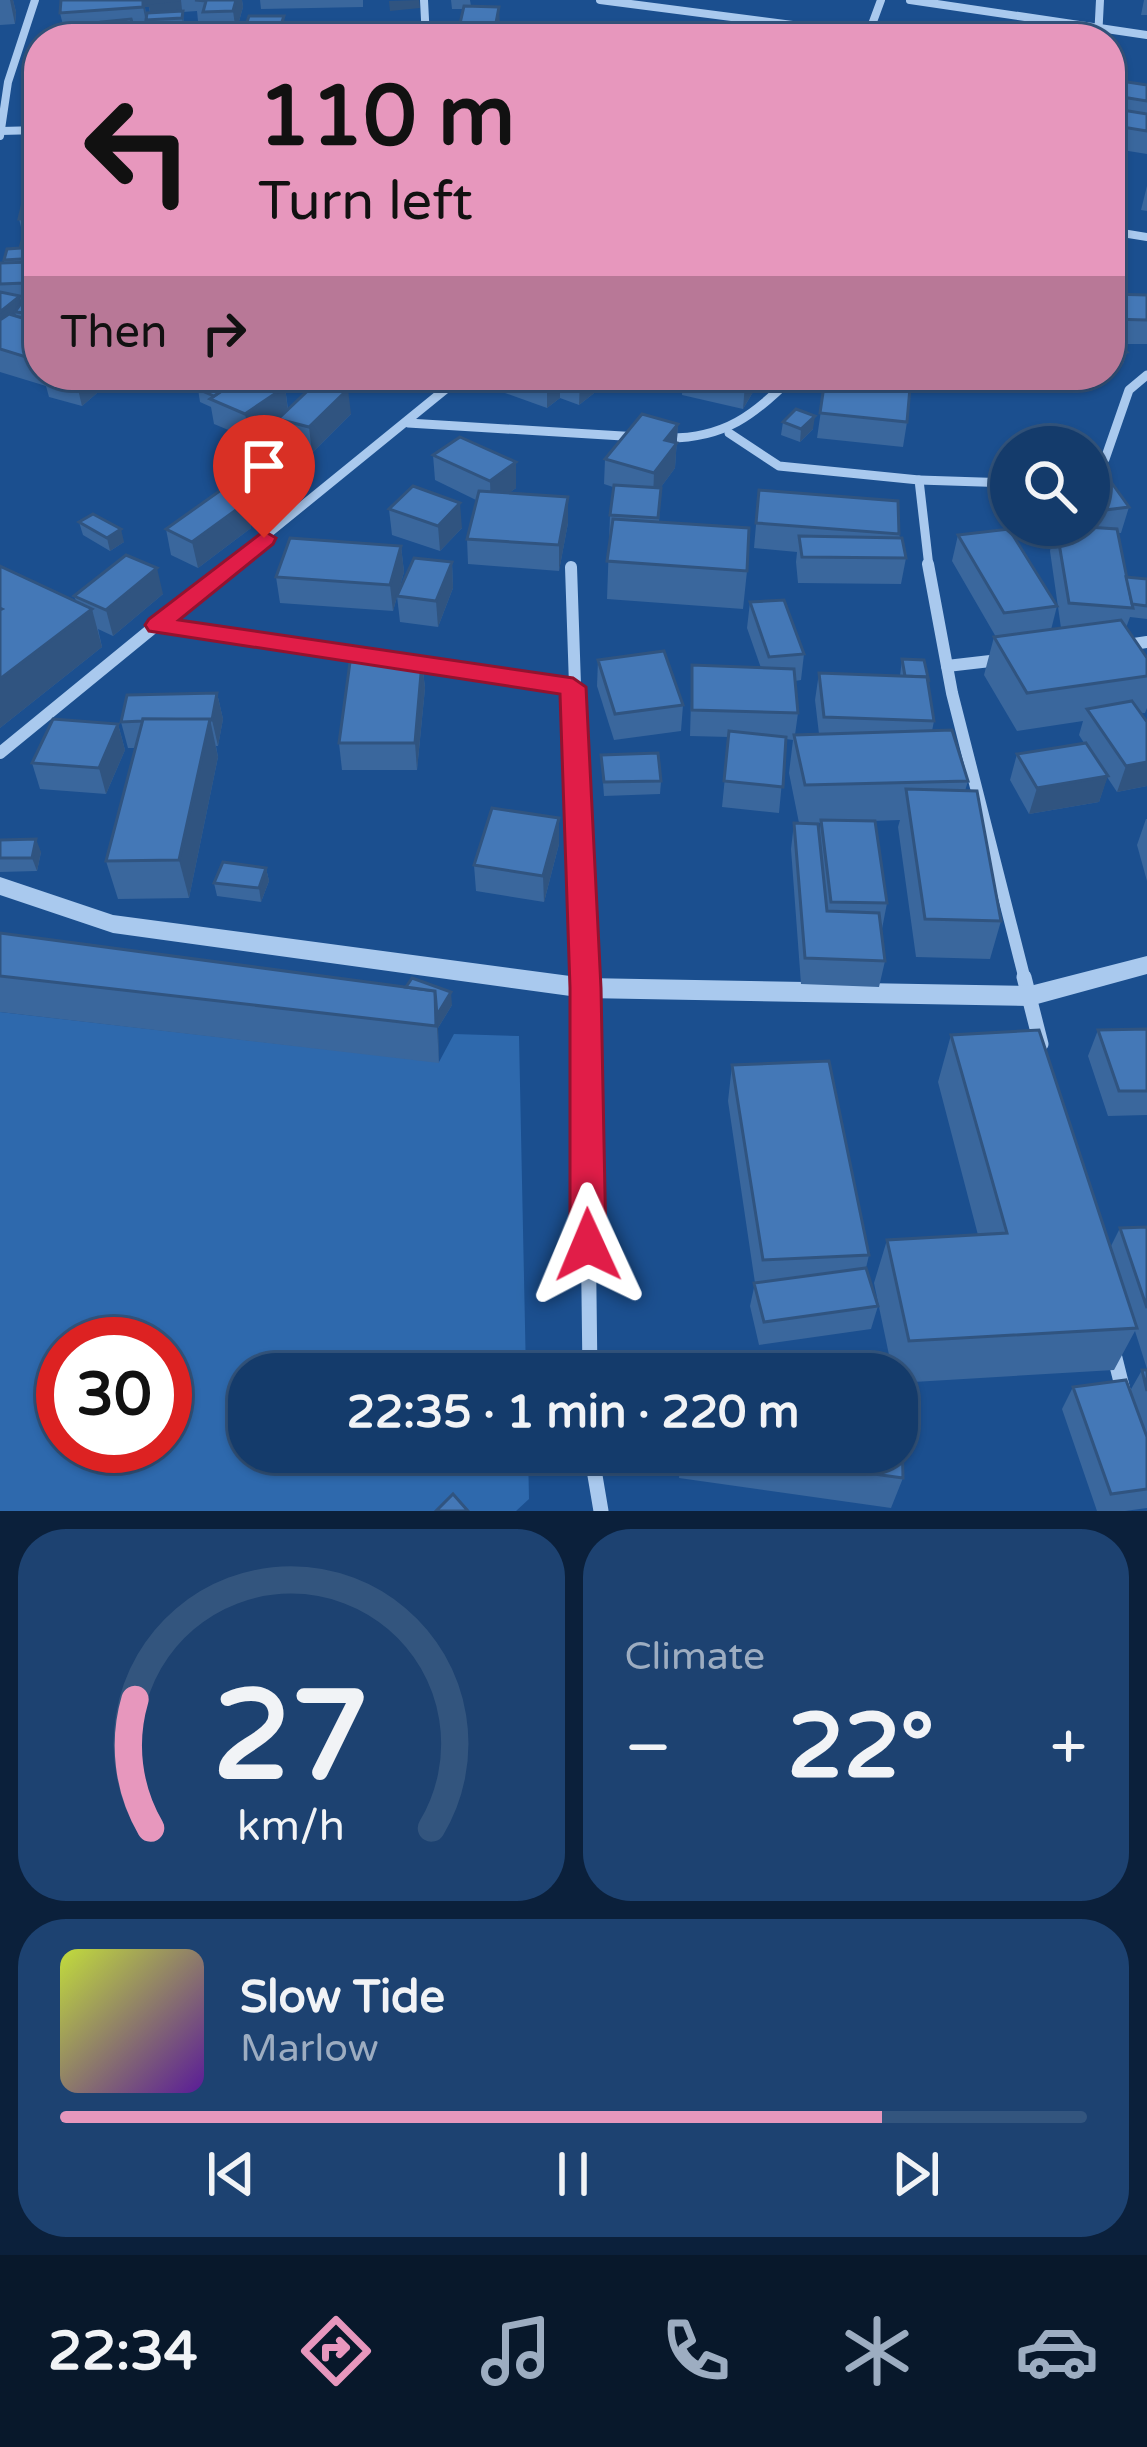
<!DOCTYPE html>
<html lang="en">
<head>
<meta charset="utf-8">
<style>
	:root { --surface:#143b6b; --page:#1d4271; --text:#f1f3f6; --muted:#9dadc1; --line:#33557e; --accent:#e797bd }
	body { margin:0; font-family:"Varela Round",sans-serif; background:var(--page); color:var(--text); height:100vh; display:flex; flex-direction:column; font-size:45px; white-space:nowrap }
	* { box-sizing:border-box; margin:0 }
	p { font-size:39px; color:var(--muted) }
	.icon { flex:none; width:66px; height:66px; fill:none; stroke:currentColor; stroke-width:2; stroke-linecap:round; stroke-linejoin:round }
	.map { position:relative; height:1511px; overflow:hidden }
	.side { display:flex; flex-direction:column; gap:18px; padding:18px; background:#0b203b; flex:1 }
	.side>* { flex:none }
	.top-card { position:absolute; left:24px; top:24px; width:1101px; height:366px; border-radius:48px; box-shadow:0 3px 9px #0004,0 0 0 3px var(--line); background:#e797bd; color:#111; overflow:hidden }
	.fabs { position:absolute; left:990px; top:426px; display:grid; gap:24px }
	.fabs a { display:grid; place-items:center; width:120px; height:120px; border-radius:50%; background:var(--surface); box-shadow:0 3px 9px #0004,0 0 0 3px var(--line); font-size:60px }
	.speed { position:absolute; left:36px; top:1317px; display:flex; gap:24px; font-size:60px; font-weight:700; text-align:center }
	.speed>* { display:grid; place-content:center; width:156px; height:156px; border-radius:50%; background:var(--surface); box-shadow:0 3px 9px #0004,0 0 0 3px var(--line); line-height:1 }
	.speed .limit { border:18px solid #d22; background:#fff; color:#111 }
	.pin { position:absolute; display:grid; place-items:center; width:102px; height:102px; color:#fff; margin:-123px -51px; border-radius:50% 50% 50% 0; rotate:-45deg; box-shadow:0 0 12px #0007 }
	.pin .icon { rotate:45deg }
	.me { position:absolute; width:132px; margin:-66px; rotate:359deg; stroke-linejoin:round; filter:drop-shadow(0 0 9px #0008) }
	.turn { display:flex; align-items:center; gap:42px; height:252px; padding:0 36px; font-size:54px }
	.turn .icon { width:156px; height:156px; stroke-width:2.5 }
	.turn b { display:block; font-size:84px; line-height:102px }
	.then { display:flex; align-items:center; height:114px; padding:0 36px; background:#0003; gap:24px; font-size:45px }
	.big { font-size:90px; font-weight:800; line-height:1.1 }
	.side .card { flex:1; display:flex; flex-direction:column; justify-content:center; gap:18px; min-width:0; padding:0 42px; border-radius:48px; background:var(--page) }
	.side .dial { align-items:center; gap:0 }
	.dial svg { height:312px; overflow:visible; fill:none; stroke:var(--line); stroke-width:7; stroke-linecap:round; text-anchor:middle }
	.dial text { fill:var(--text); stroke:none }
	.song { display:flex; align-items:center; gap:36px }
	.cover { width:144px; height:144px; border-radius:18px; background:linear-gradient(135deg,hsl(70 70% 55%),hsl(270 70% 35%)) }
	.played { height:12px; border-radius:6px; background:linear-gradient(90deg,var(--accent) 80%,var(--line) 80%) }
	.keys { display:flex; justify-content:space-around; direction:ltr }
	.heat { display:flex; justify-content:space-between; align-items:center; font-size:66px; direction:ltr }
	.side .tiles { flex:1; display:grid; gap:18px; grid-template-columns:1fr 1fr }
	.card:last-child { grid-column:span 2 }
	.trip { position:absolute; left:228px; top:1353px; width:690px; height:120px; border-radius:48px; background:var(--surface); box-shadow:0 3px 9px #0004,0 0 0 3px var(--line); font-weight:800; line-height:120px; text-align:center }
	.menu { display:flex; height:192px; justify-content:space-around; align-items:center; background:#08182b; color:var(--muted) }
	.menu .icon { width:84px; height:84px }
	.menu .current { color:var(--accent) }
	.menu b { font-size:54px; color:var(--text) }
	.map>svg:first-child { display:block }
	.green { fill:#2e69ad; fill-rule:evenodd }
	.lines { fill:none; stroke-linecap:round; stroke-linejoin:round }
	.minor-far3 { stroke:#a9c9ee; stroke-width:8 }
	.minor-far2 { stroke:#a9c9ee; stroke-width:9 }
	.minor-far1 { stroke:#a9c9ee; stroke-width:12 }
	.minor { stroke:#a9c9ee; stroke-width:15 }
	.tertiary { fill:#a9c9ee; fill-rule:evenodd }
	.wall { fill:#3a679d; fill-rule:evenodd }
	.shaded-wall { fill:#305480 }
	.building { fill:#4478b7; stroke:#305480; stroke-width:3 }
	.route { fill:#e11d48; stroke:#92132f; stroke-width:3 }
</style>
</head>
<body>
<div class="map">
<svg width="1147" height="1511" viewBox="0 0 1147 1511">
	<rect width="100%" height="100%" fill="#1b4f8f"/>
	<!-- green -->
	<path class="green" d="M0 1012 439 1062 454 1034 519 1036 526 1374H249V1452H528L529 1499 516 1511H0ZM63 1344H165V1446H63Z"/>
	<g class="lines">
		<!-- minor-far3 -->
		<g class="minor-far3">
			<path d="M424 0 426 39"/>
			<path d="M600 0 870 35"/>
			<path d="M910 0 1147 35"/>
			<path d="M867 38 881 0"/>
			<path d="M1098 39 1100 0"/>
			<path d="M1 131 39 130"/>
			<path d="M0 136 8 82 35 0"/>
			<path d="M1110 231 1147 237"/>
		</g>
		<!-- minor-far2 -->
		<g class="minor-far2">
			<path d="M408 423 639 437"/>
			<path d="M729 433 779 466 919 480 929 567"/>
			<path d="M666 438C724 439 755 415 794 375"/>
			<path d="M1089 467 1105 459 1129 390 1147 375"/>
			<path d="M919 480 1011 483"/>
			<path d="M227 567 463 375"/>
		</g>
		<!-- minor-far1 -->
		<g class="minor-far1">
			<path d="M928 564 952 693 1025 980"/>
			<path d="M571 567 585 980"/>
			<path d="M157 625 573 687"/>
			<path d="M1121 646 1147 642"/>
			<path d="M947 666 999 660"/>
			<path d="M0 753 231 564"/>
		</g>
		<!-- minor -->
		<g class="minor">
			<path d="M585 977 590 1374"/>
			<path d="M1024 977 1041 1044"/>
			<path d="M1113 1350 1124 1394"/>
			<path d="M591 1452 601 1511"/>
		</g>
		<!-- tertiary -->
		<path class="tertiary" d="M0 877 113 915 585 978 1030 986 1147 956V974L1030 1006 585 998 113 933 0 895Z"/>
	</g>
	<!-- wall -->
	<g class="wall">
		<path d="M0 0H13L16 12 15 24 0 25Z"/>
		<path d="M61 0H242L243 7 236 32 237 39H195L205 29 204 21H198L197 11 183 12 184 29 148 31 146 20 150 13 149 7H145L147 27 133 28 135 39H87L86 32 65 33 60 13Z"/>
		<path d="M260 0H363V7L261 9Z"/>
		<path d="M451 0H470L471 6 500 27 498 39H460L459 28 463 9H452Z"/>
		<path d="M1144 0H1147V15H1141Z"/>
		<path d="M39 57V79H34L31 68Z"/>
		<path d="M1121 81 1147 85V154L1122 150 1110 190V108L1113 109Z"/>
		<path d="M1147 186V211L1141 210Z"/>
		<path d="M39 193V230L22 231 19 219Z"/>
		<path d="M39 236V375H118L82 406 49 397 46 386 0 372V263H4V260Z"/>
		<path d="M1110 294 1147 295V344H1120L1127 352 1123 364 1110 365Z"/>
		<path d="M504 375H617L579 405 560 398 547 408 505 393Z"/>
		<path d="M632 375H763L743 409 682 395 683 375 666 391 631 378Z"/>
		<path d="M807 375H863L862 383 907 422 903 447 817 438 824 390 806 385Z"/>
		<path d="M232 384 285 387 288 409 351 414 312 453 282 444 278 419 250 439 214 424 211 407 200 402 198 389Z"/>
		<path d="M783 422 813 429 800 442 781 435Z"/>
		<path d="M678 424 675 468 661 487 659 522 747 571 743 609 607 599 610 515 613 487 604 484 605 459Z"/>
		<path d="M433 455 516 488 509 493 568 497V523L559 571 468 564 467 539 476 500 435 480Z"/>
		<path d="M1089 462 1129 507 1121 533H1118L1126 577 1147 579V619L1130 617 1126 628 1147 658V708L1145 713H1141L1147 722V786L1117 792 1107 777 1099 802 1029 814 1010 780 1017 754 1084 743 1079 735 1083 721 1017 731 984 675 994 637H996L952 561 958 535 1057 606 1051 630 1061 628 1050 551 1056 525H1089Z"/>
		<path d="M759 490 899 534 906 558 901 584 798 583 796 562 797 552 754 548Z"/>
		<path d="M247 502 251 528 198 568 171 555 166 529Z"/>
		<path d="M389 509 462 528 440 551 392 535Z"/>
		<path d="M79 522 124 542 110 551 83 535Z"/>
		<path d="M401 546 404 572 393 611 280 603 276 577Z"/>
		<path d="M452 562 453 588 438 627 400 622 397 596Z"/>
		<path d="M0 566 76 601 74 596 163 594 113 636 98 629 102 647 0 728Z"/>
		<path d="M750 602 804 654 801 680 795 681 798 713 795 735 819 734 815 700 819 673 900 676 902 659 928 685 934 721 932 731 968 781 965 791 1001 921 990 959 916 957 898 827 900 820 871 821 887 903 882 929 885 961 879 987 801 984 791 849 794 823H799L789 773 793 740 786 739 779 813 722 807 729 737 690 736 692 665 761 668 747 628ZM803 823H821L819 832Z"/>
		<path d="M598 660 683 705 681 731 614 740 597 686Z"/>
		<path d="M422 662 425 688 417 770H342L339 743Z"/>
		<path d="M217 693 223 719 218 746H216L218 757 189 898 118 899 106 861 136 748H128L121 722Z"/>
		<path d="M118 724 125 750 106 794 40 789 32 763Z"/>
		<path d="M601 755 661 781 660 794 604 796Z"/>
		<path d="M1146 819H1147V881L1137 845Z"/>
		<path d="M0 840 41 852 37 871 0 872Z"/>
		<path d="M559 844 544 902 476 891 474 865Z"/>
		<path d="M266 868 269 881 261 902 217 896 214 883Z"/>
		<path d="M0 933 452 1005 438 1028 439 1063 0 1012Z"/>
		<path d="M1147 1029V1115L1108 1116 1088 1056 1098 1030Z"/>
		<path d="M951 1035 1110 1248 1120 1228 1147 1227V1369L1135 1331 1114 1370 897 1383V1374H893L874 1283 887 1240 978 1235 938 1082Z"/>
		<path d="M732 1065 869 1255 866 1268 878 1306 871 1329 759 1345 750 1306 755 1283 728 1101Z"/>
		<path d="M1142 1370H1147V1508L1125 1511H1097L1062 1409 1073 1387 1130 1391Z"/>
		<path d="M681 1452H897L903 1478 891 1508 679 1478Z"/>
	</g>
	<!-- shaded-wall -->
	<g class="shaded-wall">
		<path d="M10 0H13L16 12 15 24Z"/>
		<path d="M135 0H181L184 29 182 18 152 20 149 7H145L147 27 143 7Z"/>
		<path d="M236 0H242L243 7 236 32 233 11Z"/>
		<path d="M419 0 420 8 390 11 389 1Z"/>
		<path d="M499 7 500 27 498 39H496Z"/>
		<path d="M284 16 286 39H276Z"/>
		<path d="M135 34V39H90Z"/>
		<path d="M39 108V119L27 121 25 109Z"/>
		<path d="M31 262 36 283H34L36 290 31 307 25 283Z"/>
		<path d="M20 296 24 313 15 312 19 326 0 341V312Z"/>
		<path d="M83 375H118L82 406 76 381Z"/>
		<path d="M558 375H560V398L547 408V384Z"/>
		<path d="M586 375H617L579 405 580 380Z"/>
		<path d="M667 375H683L666 391Z"/>
		<path d="M750 375H763L743 409 745 384Z"/>
		<path d="M285 387 288 411 250 439 245 414Z"/>
		<path d="M348 389 351 414 312 453 309 427Z"/>
		<path d="M815 416 813 429 800 442 801 429Z"/>
		<path d="M678 424 675 468 653 498 654 473 665 440Z"/>
		<path d="M516 462V488L491 507 490 481Z"/>
		<path d="M568 497V523L559 571V545Z"/>
		<path d="M247 502 251 528 198 568 192 542Z"/>
		<path d="M460 503 462 528 440 551 438 526Z"/>
		<path d="M121 529 124 542 110 551 107 538Z"/>
		<path d="M401 546 404 572 393 611 390 585Z"/>
		<path d="M452 562 453 588 438 627 436 601Z"/>
		<path d="M157 568 163 594 113 636 106 610Z"/>
		<path d="M92 609 102 647 0 728V679Z"/>
		<path d="M422 662 425 688 417 770 415 743Z"/>
		<path d="M217 693 223 719 218 746 212 720Z"/>
		<path d="M210 719 218 757 189 898 179 860Z"/>
		<path d="M118 724 125 750 106 794 99 768Z"/>
		<path d="M1147 762V786L1117 792 1126 766Z"/>
		<path d="M1108 776 1099 802 1029 814 1037 788Z"/>
		<path d="M559 818V844L544 902 543 876Z"/>
		<path d="M36 839 41 852 37 871 32 858Z"/>
		<path d="M266 868 269 881 261 902 259 888Z"/>
		<path d="M435 991 451 992 452 1005 438 1028 439 1063Z"/>
	</g>
	<!-- building -->
	<g class="building">
		<path d="M61 0H143V7L60 13Z"/>
		<path d="M148 0H180L148 3Z"/>
		<path d="M195 0H236L233 11 203 12 206 1Z"/>
		<path d="M464 6 499 7 495 28H459Z"/>
		<path d="M183 11 182 18 146 20 147 13Z"/>
		<path d="M249 16H284L276 39H241Z"/>
		<path d="M131 19 135 34 87 39 85 28 101 26V22Z"/>
		<path d="M235 28 234 39H195L197 29Z"/>
		<path d="M411 32 412 39H396L395 33Z"/>
		<path d="M190 33V39H143V37Z"/>
		<path d="M33 57H39V68H31Z"/>
		<path d="M1121 81 1147 85V101L1116 96Z"/>
		<path d="M39 100V108L25 109 24 102Z"/>
		<path d="M1110 108 1147 114V131L1110 125Z"/>
		<path d="M1110 147 1122 149 1116 167 1110 166Z"/>
		<path d="M39 193V218L19 219 25 194Z"/>
		<path d="M39 236V258L4 260 7 249 20 248 23 237Z"/>
		<path d="M31 262 25 283 0 284V263Z"/>
		<path d="M32 288 39 289V314L15 312Z"/>
		<path d="M0 292 20 296 0 312Z"/>
		<path d="M1110 294 1147 295V320L1110 319Z"/>
		<path d="M9 314 39 323V361L0 349V320Z"/>
		<path d="M1110 331 1127 352 1110 353Z"/>
		<path d="M53 375H83L76 381Z"/>
		<path d="M245 375H256L285 387 245 414 210 399Z"/>
		<path d="M523 375H558L547 384Z"/>
		<path d="M566 375H586L580 380Z"/>
		<path d="M705 375H750L745 384Z"/>
		<path d="M817 375H863L858 383 838 381Z"/>
		<path d="M218 377 232 384 214 396 198 389Z"/>
		<path d="M825 379 910 388 907 422 820 413Z"/>
		<path d="M318 381 348 389 309 427 278 419Z"/>
		<path d="M796 409 815 416 801 429 783 422Z"/>
		<path d="M642 414 678 424 665 440 677 443 654 473 605 459Z"/>
		<path d="M460 437 516 462 490 481 433 455Z"/>
		<path d="M1096 461 1129 507 1089 512V462Z"/>
		<path d="M614 485 661 488 658 518 610 515Z"/>
		<path d="M413 486 460 503 438 526 389 509Z"/>
		<path d="M221 490 247 502 192 542 166 529Z"/>
		<path d="M759 490 898 501 899 534 756 523Z"/>
		<path d="M479 491 568 497 559 545 467 539Z"/>
		<path d="M93 514 121 529 107 538 79 522Z"/>
		<path d="M613 519 749 528 747 571 607 561Z"/>
		<path d="M1056 525 1117 529 1133 608 1069 603Z"/>
		<path d="M1009 529 1057 606 1004 613 958 535Z"/>
		<path d="M799 536 902 538 906 558 802 557Z"/>
		<path d="M290 538 401 546 390 585 276 577Z"/>
		<path d="M126 555 157 568 106 610 74 596Z"/>
		<path d="M414 558 452 562 436 601 397 596Z"/>
		<path d="M0 566 92 609 0 679V610L2 609 0 608Z"/>
		<path d="M1126 577 1147 579V606L1132 604Z"/>
		<path d="M784 600 804 654 769 657 750 602Z"/>
		<path d="M1121 620 1147 658V676L1027 693 994 637Z"/>
		<path d="M664 651 683 705 615 714 598 660Z"/>
		<path d="M902 659 924 660 929 682 927 677 905 676Z"/>
		<path d="M350 662H422L415 743H339Z"/>
		<path d="M692 665 794 669 798 713 692 710Z"/>
		<path d="M819 673 927 677 934 721 824 717Z"/>
		<path d="M217 693 212 720 143 719V721L121 722 127 695Z"/>
		<path d="M1132 701 1147 722V762L1126 766 1087 709Z"/>
		<path d="M53 719 118 724 99 768 32 763Z"/>
		<path d="M143 719H210L179 860 106 861Z"/>
		<path d="M952 730 968 781 805 785 794 735Z"/>
		<path d="M729 731 786 737 783 787 724 781Z"/>
		<path d="M1086 743 1108 776 1037 788 1017 754Z"/>
		<path d="M658 753 661 781 604 782 601 755Z"/>
		<path d="M906 789 977 791 1001 921 925 919Z"/>
		<path d="M492 808 559 818 543 876 474 865Z"/>
		<path d="M821 820 875 821 887 903 831 902Z"/>
		<path d="M794 823 818 824 827 911 879 913 885 961 805 958Z"/>
		<path d="M36 839 32 858H0V840Z"/>
		<path d="M223 862 266 868 259 888 214 883Z"/>
		<path d="M0 933 435 991 436 1026 0 976Z"/>
		<path d="M412 978 451 992 437 1015 435 991 406 987Z"/>
		<path d="M1147 1029V1091H1119L1098 1030Z"/>
		<path d="M1039 1030 1137 1328 909 1341 887 1240 1007 1233 951 1035Z"/>
		<path d="M829 1061 869 1255 763 1260 732 1065Z"/>
		<path d="M1147 1227V1308L1120 1228Z"/>
		<path d="M866 1268 878 1306 764 1322 754 1283Z"/>
		<path d="M689 1361 790 1374H688Z"/>
		<path d="M1142 1370H1147V1391Z"/>
		<path d="M1126 1380 1147 1437V1489L1111 1494 1073 1387Z"/>
		<path d="M897 1388 901 1389 903 1478 715 1452H897Z"/>
		<path d="M453 1494 468 1511H436Z"/>
	</g>
	<!-- route -->
	<path class="route" d="M264 531 276 538 273 544 179 620 573 678 586 687 601 988 606 1245 601 1257 588 1262 576 1257 570 1245V988L560 694 149 631 145 625 149 619Z"/>
</svg>
<div class="fabs">
<a><svg class="icon" aria-label="search" viewBox="0 0 24 24"><circle cx="10" cy="10" r="6"/><path d="M15 15l6 6"/></svg></a>
</div>
<div class="speed"><div class="limit">30</div></div>
<div class="pin" style="left:264px;top:538px;background:#d93025"><svg class="icon" aria-label="arrive" viewBox="0 0 24 24"><path d="M6 21V4h12l-3 4 3 4H6"/></svg></div>
<svg class="me" style="left:588px;top:1245px" viewBox="-20 -20 40 40"><path d="M0-17L14 15 0 8-14 15z" fill="#e11d48" stroke="#fff" stroke-width="4"/></svg>
<div class="trip">22:35 · 1 min · 220 m</div>
<div class="top-card">
<div class="turn"><svg class="icon" aria-label="left" viewBox="0 0 24 24"><path d="M17 20v-9H6M10 6l-5 5 5 5"/></svg><div><b>110 m</b>Turn left</div></div>
<div class="then">Then<svg class="icon" aria-label="right" viewBox="0 0 24 24"><path d="M7 20v-9h11M14 6l5 5-5 5"/></svg></div>
</div>
</div>
<section class="side">
<div class="tiles">
<div class="card dial"><svg viewBox="0 0 100 80">
<path d="M14 69A42 42 0 1 1 86 69"/>
<path d="M14 69A42 42 0 0 1 10 36" stroke="#e797bd"/>
<text x="50" y="56" font-size="32" font-weight="700">27</text>
<text x="50" y="72" font-size="11">km/h</text>
</svg></div>
<div class="card"><p>Climate</p>
<div class="heat"><a>−</a><b class="big">22°</b><a>+</a></div>
</div>
<div class="card">
<div class="song"><i class="cover"></i><div><b>Slow Tide</b><p>Marlow</p></div></div>
<div class="played"></div>
<div class="keys"><svg class="icon" aria-label="previous" viewBox="0 0 24 24"><path d="M18 5L8 12l10 7zM5 5v14"/></svg><svg class="icon" aria-label="pause" viewBox="0 0 24 24"><path d="M8 5v14M16 5v14"/></svg><svg class="icon" aria-label="next" viewBox="0 0 24 24"><path d="M6 5l10 7-10 7zM19 5v14"/></svg></div>
</div>
</div>
</section>
<nav class="menu">
<b>22:34</b>
<svg class="icon current" aria-label="directions" viewBox="0 0 24 24"><path d="M12 3l9 9-9 9-9-9zM9 14v-3h6M13 9l2 2-2 2"/></svg>
<svg class="icon" aria-label="music" viewBox="0 0 24 24"><path d="M9 18V5l10-2v13"/><circle cx="6" cy="18" r="3"/><circle cx="16" cy="16" r="3"/></svg>
<svg class="icon" aria-label="phone" viewBox="0 0 24 24"><path d="M5 4h4l2 5-3 2q2 4 5 5l2-3 5 2v4C11 20 4 13 5 4z"/></svg>
<svg class="icon" aria-label="climate" viewBox="0 0 24 24"><path d="M12 3v18M4 7l16 10M4 17L20 7"/></svg>
<svg class="icon" aria-label="car" viewBox="0 0 24 24"><path d="M5 17H2v-5l4-1 3-4h7l3 4 3 1v5h-3M9 17h6M6 11h13"/><circle cx="7" cy="17" r="2"/><circle cx="17" cy="17" r="2"/></svg>
</nav>
</body>
</html>
